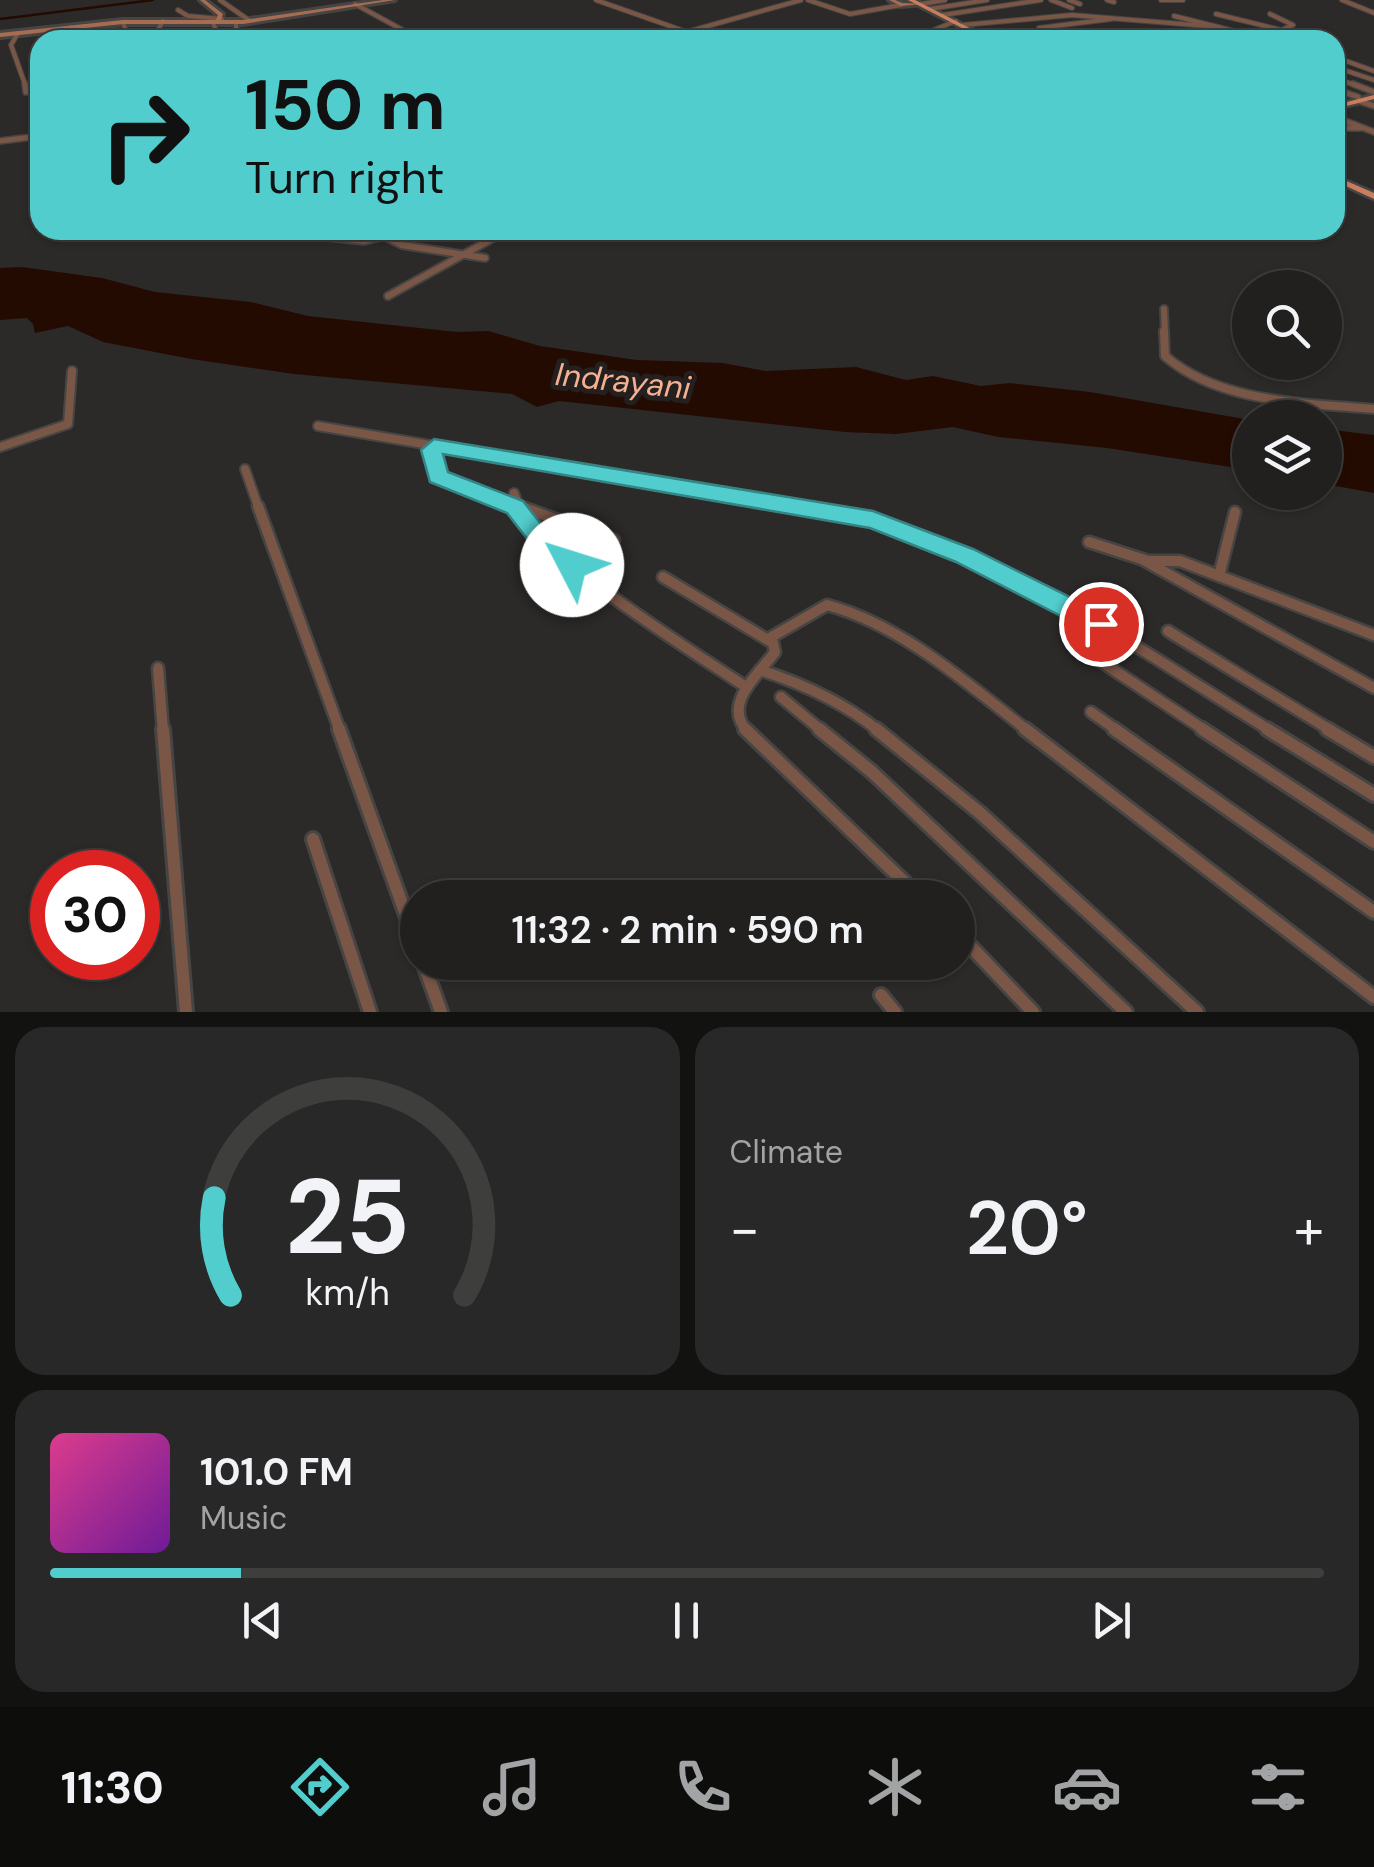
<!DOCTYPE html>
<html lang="en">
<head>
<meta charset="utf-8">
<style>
	:root { --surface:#21201f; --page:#292828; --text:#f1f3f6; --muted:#a2a3a4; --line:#3e3e3d; --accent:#52cdcd }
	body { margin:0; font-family:"DM Sans",sans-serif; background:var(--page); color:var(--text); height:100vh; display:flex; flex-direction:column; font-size:38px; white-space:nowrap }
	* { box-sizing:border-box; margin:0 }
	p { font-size:32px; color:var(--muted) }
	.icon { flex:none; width:55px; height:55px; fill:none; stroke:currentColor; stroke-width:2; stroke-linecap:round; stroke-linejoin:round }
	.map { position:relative; height:1012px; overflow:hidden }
	.sheet { display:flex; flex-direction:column; gap:15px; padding:15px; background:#121211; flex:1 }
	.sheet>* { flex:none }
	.top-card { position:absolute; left:30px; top:30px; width:1315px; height:210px; border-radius:30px; box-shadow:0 2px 8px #0004,0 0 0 2px var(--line); background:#52cdcd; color:#111; overflow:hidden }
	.buttons { position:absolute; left:1232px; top:270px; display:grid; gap:20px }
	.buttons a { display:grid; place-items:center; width:110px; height:110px; border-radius:50%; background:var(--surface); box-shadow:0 2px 8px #0004,0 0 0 2px var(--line); font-size:50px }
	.speed { position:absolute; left:30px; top:850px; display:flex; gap:20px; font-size:50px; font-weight:700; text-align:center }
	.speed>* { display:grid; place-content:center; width:130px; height:130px; border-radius:50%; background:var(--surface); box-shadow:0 2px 8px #0004,0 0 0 2px var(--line); line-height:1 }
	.speed .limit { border:15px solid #d22; background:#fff; color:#111 }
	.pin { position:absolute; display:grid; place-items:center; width:85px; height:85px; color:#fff; margin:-42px; border:5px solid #fff; border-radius:50%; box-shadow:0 2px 10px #0007 }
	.me { position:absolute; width:110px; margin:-55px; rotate:310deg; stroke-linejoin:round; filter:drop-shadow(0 0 8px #0008) }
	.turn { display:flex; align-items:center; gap:35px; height:210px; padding:0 50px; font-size:45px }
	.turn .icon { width:130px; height:130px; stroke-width:2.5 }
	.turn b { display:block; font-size:70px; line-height:85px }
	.big { font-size:75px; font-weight:600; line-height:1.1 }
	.sheet .card { flex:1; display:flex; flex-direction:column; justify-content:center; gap:15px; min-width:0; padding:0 35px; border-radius:30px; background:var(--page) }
	.sheet .dial { align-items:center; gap:0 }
	.dial svg { height:260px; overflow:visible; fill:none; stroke:var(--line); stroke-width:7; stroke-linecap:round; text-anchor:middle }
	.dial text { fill:var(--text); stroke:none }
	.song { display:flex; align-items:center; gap:30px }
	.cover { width:120px; height:120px; border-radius:15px; background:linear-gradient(135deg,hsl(330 70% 55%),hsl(280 70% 35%)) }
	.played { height:10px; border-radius:5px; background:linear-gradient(90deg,var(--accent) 15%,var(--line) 15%) }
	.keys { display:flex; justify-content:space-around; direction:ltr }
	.heat { display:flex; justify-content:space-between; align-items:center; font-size:55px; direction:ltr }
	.sheet .tiles { flex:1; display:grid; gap:15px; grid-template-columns:1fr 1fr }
	.card:last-child { grid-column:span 2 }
	.trip { position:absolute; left:400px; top:880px; width:575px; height:100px; border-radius:50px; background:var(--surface); box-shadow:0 2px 8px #0004,0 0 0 2px var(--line); font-weight:600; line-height:100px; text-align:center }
	.tab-bar { display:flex; height:160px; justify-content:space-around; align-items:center; background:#0d0d0c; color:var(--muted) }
	.tab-bar .icon { width:70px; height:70px }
	.tab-bar .selected { color:var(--accent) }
	.tab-bar b { font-size:45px; color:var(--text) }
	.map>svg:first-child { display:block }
	.water { fill:#240b01 }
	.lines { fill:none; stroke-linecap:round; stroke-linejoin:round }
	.stream { stroke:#240b01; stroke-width:2.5 }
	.street-far5-casing { stroke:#474544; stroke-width:6 }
	.street-far4-casing { stroke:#474544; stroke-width:8 }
	.street-far3-casing { stroke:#474544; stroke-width:10 }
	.street-far2-casing { stroke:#474544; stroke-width:12 }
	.street-far1-casing { stroke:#474544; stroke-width:15 }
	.street-casing { stroke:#474544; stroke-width:18 }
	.secondary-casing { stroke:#474544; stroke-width:6 }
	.primary-casing { stroke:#474544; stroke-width:5 }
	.street-far5 { stroke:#7a5646; stroke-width:4 }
	.street-far4 { stroke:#7a5646; stroke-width:5 }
	.street-far3 { stroke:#7a5646; stroke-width:6 }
	.street-far2 { stroke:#7a5646; stroke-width:8 }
	.street-far1 { stroke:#7a5646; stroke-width:10 }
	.street { stroke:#7a5646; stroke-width:12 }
	.secondary { fill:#a76d53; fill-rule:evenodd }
	.primary { fill:#c97f5d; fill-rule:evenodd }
	.route { fill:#52cdcd; stroke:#358585; stroke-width:2.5 }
	.labels { text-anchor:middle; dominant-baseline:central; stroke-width:10; stroke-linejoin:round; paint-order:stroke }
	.water-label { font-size:32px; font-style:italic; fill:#f4b091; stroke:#23201f }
</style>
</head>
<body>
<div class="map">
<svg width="1374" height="1012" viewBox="0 0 1374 1012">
	<rect width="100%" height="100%" fill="#2c2a29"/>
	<!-- water -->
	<g class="water">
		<path d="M22 267 102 278 155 292 251 302 308 316 457 332 488 331 540 346 637 360 723 363 766 371 856 367 906 380 933 376 981 386 1010 383 1090 392 1250 420V470L1107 448 998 437 953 427 896 434 845 432 559 401 537 407 512 394 294 374 191 359 103 342 68 326 35 333 33 324 27 318 0 320V268Z"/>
		<path d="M1325 429 1374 435V493L1325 484Z"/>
	</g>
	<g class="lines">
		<!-- stream -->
		<path class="stream" d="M0 19 153 0"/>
		<!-- street-far5 casing -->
		<g class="street-far5-casing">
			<g id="street-far5">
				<path d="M220 0 250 21"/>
				<path d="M596 0 684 31"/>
				<path d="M808 0 850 14 901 5"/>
				<path d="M1051 0 1072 8"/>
				<path d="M1069 0 1080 4"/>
				<path d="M1107 0 1114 2"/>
				<path d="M1161 0H1183"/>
				<path d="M1342 0 1374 13"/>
				<path d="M355 4 421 40"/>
				<path d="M921 4 945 0"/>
				<path d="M930 9 987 0"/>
				<path d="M178 10 188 16 222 19"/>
				<path d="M1216 14 1281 30"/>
				<path d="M943 15 1041 0"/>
				<path d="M1174 16 1238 32"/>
				<path d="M163 21 159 28 164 40"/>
				<path d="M123 22 129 40"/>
				<path d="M213 22 219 40"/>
				<path d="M236 22V28L249 40"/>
				<path d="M963 25 1072 15 1219 27"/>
				<path d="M71 27 73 40"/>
				<path d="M1039 28 1111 19"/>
				<path d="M18 33 11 45 26 87"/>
				<path d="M1250 35 1266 37 1293 25 1270 14"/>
				<path d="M983 36 1253 35"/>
				<path d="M931 39 924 34 956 21"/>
				<path d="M658 40 801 0"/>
				<path d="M1335 57 1374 71"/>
				<path d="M1335 67 1374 80"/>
				<path d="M1335 78 1360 87"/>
			</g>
		</g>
		<!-- street-far4 casing -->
		<g class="street-far4-casing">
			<g id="street-far4">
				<path d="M25 84 26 92"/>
				<path d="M1353 84 1374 92"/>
				<path d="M1335 89 1358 97"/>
				<path d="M1359 101 1374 106"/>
				<path d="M1335 117 1374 132"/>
				<path d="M1335 128H1360"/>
				<path d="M40 136 36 154 40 179"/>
				<path d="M0 141 40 136"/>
			</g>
		</g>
		<!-- street-far3 casing -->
		<g class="street-far3-casing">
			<g id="street-far3">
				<path d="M264 230 364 241 410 230"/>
				<path d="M388 238 402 245 485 258"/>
				<path d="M388 296 508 230"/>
				<path d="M1164 309 1165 334"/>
			</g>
		</g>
		<!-- street-far2 casing -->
		<g class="street-far2-casing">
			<g id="street-far2">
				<path d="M1164 331 1165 356C1219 403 1306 403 1374 409"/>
				<path d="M318 426 806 509"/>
				<path d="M434 446 431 450 438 477 526 509"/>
				<path d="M0 447 68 424 72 371"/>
				<path d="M245 469 259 509"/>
				<path d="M514 493 520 509"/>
			</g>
		</g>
		<!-- street-far1 casing -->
		<g class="street-far1-casing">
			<g id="street-far1">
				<path d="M258 506 340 731"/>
				<path d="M519 506 614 540"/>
				<path d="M519 506C537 556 697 654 746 687"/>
				<path d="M791 506C818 511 848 513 874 520 1018 563 1145 653 1271 731"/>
				<path d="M1089 542 1148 561H1180L1374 635"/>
				<path d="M1145 561 1374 688"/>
				<path d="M1219 576 1235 512"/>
				<path d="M663 577 773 643 775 652C759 674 722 703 747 731"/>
				<path d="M1168 631 1332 731"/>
				<path d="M768 639 827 605C902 625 968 684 1028 731"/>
				<path d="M1079 647 1206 731"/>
				<path d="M158 668 163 731"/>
				<path d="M760 670C804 684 843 702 879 731"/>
				<path d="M781 697 822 731"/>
				<path d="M1091 712 1118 731"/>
			</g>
		</g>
		<!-- street casing -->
		<g class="street-casing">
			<g id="street">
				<path d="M163 729 186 1012"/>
				<path d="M339 729 418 948"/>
				<path d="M745 729 921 898"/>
				<path d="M819 729 872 772 1126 1012"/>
				<path d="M876 729 980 813 1197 1012"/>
				<path d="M1025 729 1374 997"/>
				<path d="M1114 729 1374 912"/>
				<path d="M1202 729 1374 842"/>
				<path d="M1267 729 1374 795"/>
				<path d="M1327 729 1374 757"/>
				<path d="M313 839 370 1012"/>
				<path d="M958 933 1033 1012"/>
				<path d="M423 962 441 1012"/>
				<path d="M881 995 895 1012"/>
			</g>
		</g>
		<!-- secondary casing -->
		<g class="secondary-casing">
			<g id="secondary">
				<path d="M200 0H205L223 14 221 20H243L383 0H395L243 24H123L0 37V33L123 20H216L218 15Z"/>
				<path d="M889 0H895L902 3 923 4 901 6Z"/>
			</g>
		</g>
		<!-- primary casing -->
		<g class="primary-casing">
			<g id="primary">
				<path d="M908 0H915L993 40H985Z"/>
				<path d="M1374 95V99L1335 109V105Z"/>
				<path d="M1335 176 1374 193V199L1335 181Z"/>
			</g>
		</g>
		<!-- street-far5 -->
		<use href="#street-far5" class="street-far5"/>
		<!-- street-far4 -->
		<use href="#street-far4" class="street-far4"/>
		<!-- street-far3 -->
		<use href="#street-far3" class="street-far3"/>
		<!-- street-far2 -->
		<use href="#street-far2" class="street-far2"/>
		<!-- street-far1 -->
		<use href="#street-far1" class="street-far1"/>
		<!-- street -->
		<use href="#street" class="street"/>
		<!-- secondary -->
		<use href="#secondary" class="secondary"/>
		<!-- primary -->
		<use href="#primary" class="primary"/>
	</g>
	<!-- route -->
	<path class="route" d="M434 439 873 511 973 549 1110 617 1114 624 1110 632 1101 635 1092 632 956 562 870 528 443 454 448 472 523 501 548 533 585 565 581 572 572 575 532 545 507 513 430 482 421 450Z"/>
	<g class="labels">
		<!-- water labels -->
		<g class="water-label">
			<text transform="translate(623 381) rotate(6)">Indrayani</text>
		</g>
	</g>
</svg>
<div class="buttons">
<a><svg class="icon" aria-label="search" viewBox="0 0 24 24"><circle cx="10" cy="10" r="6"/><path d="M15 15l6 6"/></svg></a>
<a><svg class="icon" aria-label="layers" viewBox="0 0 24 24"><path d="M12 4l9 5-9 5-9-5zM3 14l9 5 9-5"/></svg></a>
</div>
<div class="speed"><div class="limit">30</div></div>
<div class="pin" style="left:1101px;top:624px;background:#d93025"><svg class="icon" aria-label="arrive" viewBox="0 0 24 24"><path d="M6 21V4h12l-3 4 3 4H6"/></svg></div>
<svg class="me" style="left:572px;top:565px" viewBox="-20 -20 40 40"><circle r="19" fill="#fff"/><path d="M0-13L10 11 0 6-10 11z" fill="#52cdcd"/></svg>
<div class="trip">11:32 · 2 min · 590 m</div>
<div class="top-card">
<div class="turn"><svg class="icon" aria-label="right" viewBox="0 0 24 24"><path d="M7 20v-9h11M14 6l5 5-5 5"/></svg><div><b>150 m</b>Turn right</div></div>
</div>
</div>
<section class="sheet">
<div class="tiles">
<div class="card dial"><svg viewBox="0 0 100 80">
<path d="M14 69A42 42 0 1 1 86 69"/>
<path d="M14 69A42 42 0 0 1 9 39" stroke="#52cdcd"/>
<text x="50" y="56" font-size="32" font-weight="700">25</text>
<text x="50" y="72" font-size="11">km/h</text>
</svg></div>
<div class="card"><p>Climate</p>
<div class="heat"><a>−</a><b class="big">20°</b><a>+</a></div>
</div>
<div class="card">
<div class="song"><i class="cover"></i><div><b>101.0 FM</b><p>Music</p></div></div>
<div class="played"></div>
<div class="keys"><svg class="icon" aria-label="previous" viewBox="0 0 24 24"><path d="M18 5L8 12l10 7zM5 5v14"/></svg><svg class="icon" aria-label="pause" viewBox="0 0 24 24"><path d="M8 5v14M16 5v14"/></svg><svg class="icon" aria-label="next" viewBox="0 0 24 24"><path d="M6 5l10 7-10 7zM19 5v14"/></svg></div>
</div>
</div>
</section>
<nav class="tab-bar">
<b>11:30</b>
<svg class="icon selected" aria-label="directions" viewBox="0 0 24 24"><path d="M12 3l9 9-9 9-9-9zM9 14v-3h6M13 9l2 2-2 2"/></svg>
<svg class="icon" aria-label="music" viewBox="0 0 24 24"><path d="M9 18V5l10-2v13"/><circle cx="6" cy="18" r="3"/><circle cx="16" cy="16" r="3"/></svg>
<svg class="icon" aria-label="phone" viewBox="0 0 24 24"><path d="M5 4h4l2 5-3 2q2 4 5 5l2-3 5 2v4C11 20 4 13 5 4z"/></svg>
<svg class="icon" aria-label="climate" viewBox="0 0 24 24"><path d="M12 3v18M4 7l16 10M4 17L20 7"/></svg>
<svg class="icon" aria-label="car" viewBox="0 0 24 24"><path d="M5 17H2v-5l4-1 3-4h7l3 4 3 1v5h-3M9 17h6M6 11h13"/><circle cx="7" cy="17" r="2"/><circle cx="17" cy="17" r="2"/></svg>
<svg class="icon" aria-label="filters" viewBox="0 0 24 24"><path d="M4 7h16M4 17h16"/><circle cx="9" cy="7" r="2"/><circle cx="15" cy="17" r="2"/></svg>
</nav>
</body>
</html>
